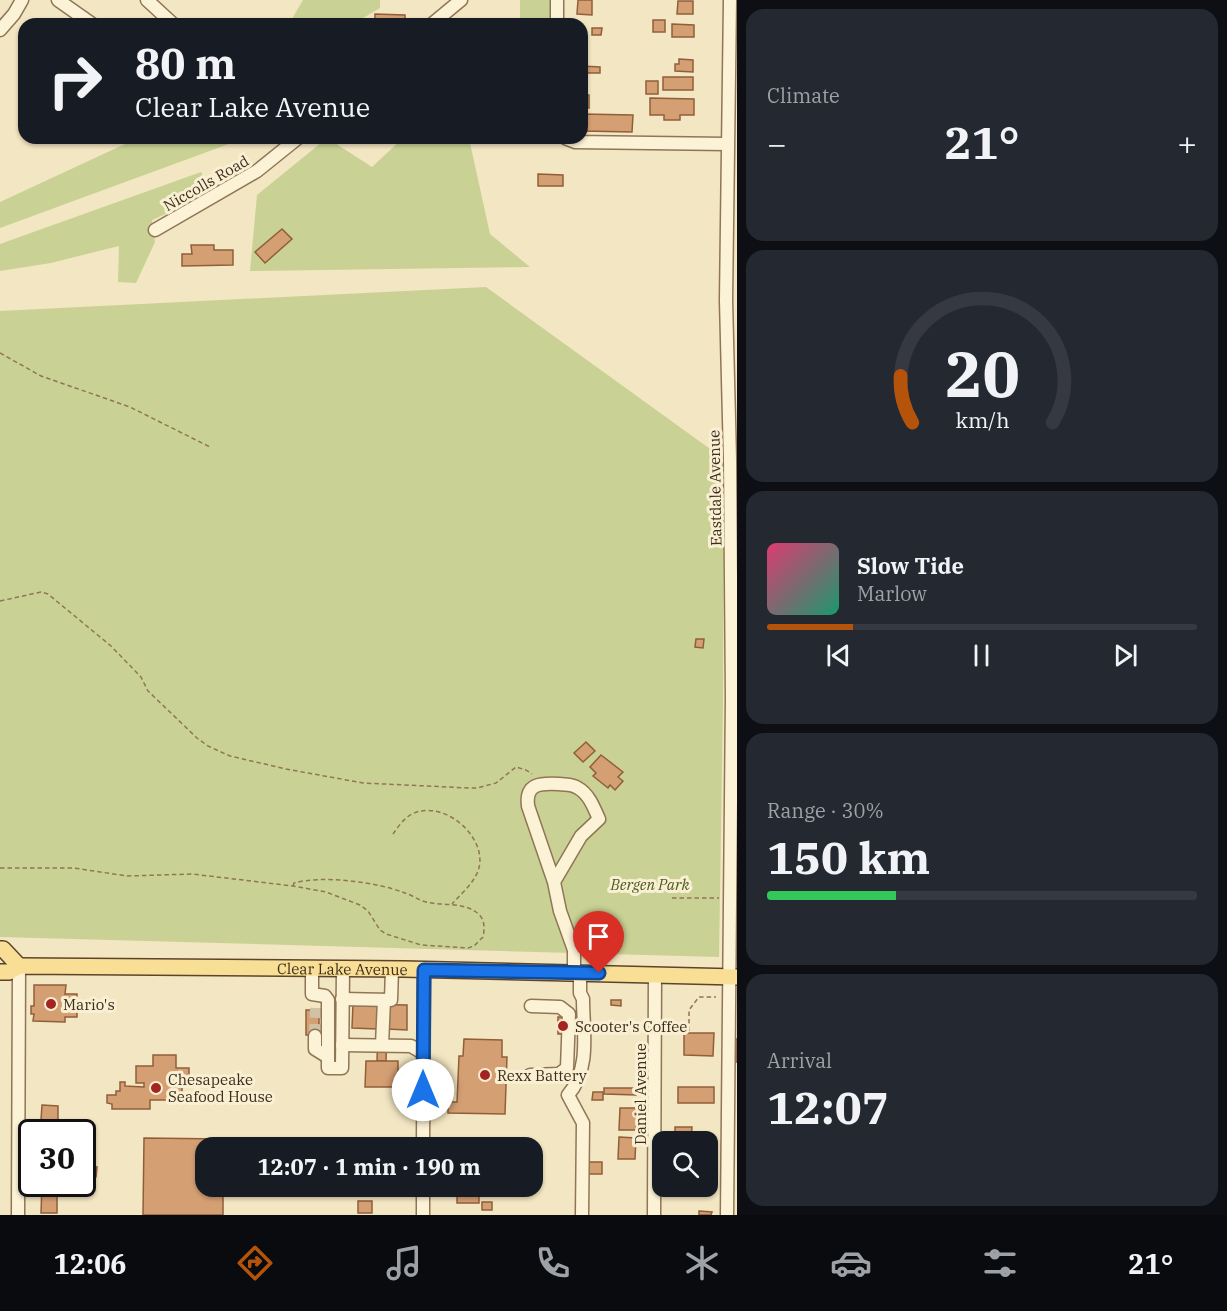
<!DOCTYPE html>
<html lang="en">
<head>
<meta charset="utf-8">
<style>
	:root { --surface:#171b24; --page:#242831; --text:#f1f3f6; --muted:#9ea1a6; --line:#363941; --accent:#b45309 }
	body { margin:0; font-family:"IBM Plex Serif",serif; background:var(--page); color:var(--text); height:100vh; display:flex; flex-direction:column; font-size:22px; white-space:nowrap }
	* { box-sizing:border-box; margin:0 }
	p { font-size:20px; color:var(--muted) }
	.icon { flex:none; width:33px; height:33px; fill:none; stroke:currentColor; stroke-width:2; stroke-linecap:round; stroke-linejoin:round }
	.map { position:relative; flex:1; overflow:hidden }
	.details { display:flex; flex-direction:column; gap:9px; padding:9px; background:#0d0f14; width:490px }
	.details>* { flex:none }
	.guide { position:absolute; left:18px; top:18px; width:570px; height:126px; border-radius:18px; box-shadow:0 2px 4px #0004; background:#171b24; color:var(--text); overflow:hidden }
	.buttons { position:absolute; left:652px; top:1131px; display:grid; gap:12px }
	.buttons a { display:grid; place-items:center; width:66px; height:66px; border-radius:12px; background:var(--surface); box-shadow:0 2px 4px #0004; font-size:30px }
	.speed { position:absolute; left:18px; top:1119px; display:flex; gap:12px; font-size:30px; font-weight:700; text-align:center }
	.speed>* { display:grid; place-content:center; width:78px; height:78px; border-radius:50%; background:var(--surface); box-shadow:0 2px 4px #0004; line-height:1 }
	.speed .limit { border:3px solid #111; border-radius:9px; background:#fff; color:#111 }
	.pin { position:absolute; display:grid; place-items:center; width:51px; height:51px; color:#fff; margin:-62px -26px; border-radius:50% 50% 50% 0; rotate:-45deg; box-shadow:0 0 6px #0007 }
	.pin .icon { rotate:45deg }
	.me { position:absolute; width:66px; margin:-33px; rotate:0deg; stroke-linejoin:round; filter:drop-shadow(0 0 4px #0008) }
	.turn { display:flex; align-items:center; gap:21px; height:126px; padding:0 18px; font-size:27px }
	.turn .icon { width:78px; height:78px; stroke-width:2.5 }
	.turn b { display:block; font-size:42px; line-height:51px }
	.big { font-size:45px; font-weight:800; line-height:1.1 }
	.details .tile { flex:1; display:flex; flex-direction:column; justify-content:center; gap:9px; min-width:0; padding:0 21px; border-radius:18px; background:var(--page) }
	.details .dial { align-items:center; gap:0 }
	.dial svg { height:156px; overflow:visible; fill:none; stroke:var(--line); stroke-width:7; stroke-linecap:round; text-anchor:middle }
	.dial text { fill:var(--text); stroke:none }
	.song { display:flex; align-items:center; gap:18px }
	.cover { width:72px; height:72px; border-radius:9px; background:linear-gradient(135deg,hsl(340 70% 55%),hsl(160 70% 35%)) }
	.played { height:6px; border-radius:3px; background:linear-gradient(90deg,var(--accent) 20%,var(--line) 20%) }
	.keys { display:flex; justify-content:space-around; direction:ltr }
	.heat { display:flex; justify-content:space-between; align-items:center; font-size:33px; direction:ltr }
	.charge { height:9px; border-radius:4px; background:linear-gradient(90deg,#34c759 30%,var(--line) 0) }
	.trip { position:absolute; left:195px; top:1137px; width:348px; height:60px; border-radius:18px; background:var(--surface); box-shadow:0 2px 4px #0004; font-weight:800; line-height:60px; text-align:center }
	.tabs { display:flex; height:96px; justify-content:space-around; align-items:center; background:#090b0e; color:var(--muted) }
	.tabs .icon { width:42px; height:42px }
	.tabs .selected { color:var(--accent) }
	.tabs b { font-size:27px; color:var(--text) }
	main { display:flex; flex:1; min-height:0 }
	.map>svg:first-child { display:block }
	.green { fill:#c9d294 }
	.building { fill:#d59f74; stroke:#905f3a; stroke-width:1.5 }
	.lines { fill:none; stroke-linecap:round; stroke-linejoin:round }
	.minor-tunnel { stroke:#cfc1a1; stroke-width:12; stroke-dasharray:12 6; stroke-linecap:butt }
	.minor-casing { stroke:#8f7657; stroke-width:15 }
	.major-casing { stroke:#5c442b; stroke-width:18 }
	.path { stroke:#8f7657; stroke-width:1.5; stroke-dasharray:4.5 3; stroke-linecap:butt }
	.minor { stroke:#fcf2d6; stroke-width:12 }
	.major { stroke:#f9de96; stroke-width:15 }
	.route-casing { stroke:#114b97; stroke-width:15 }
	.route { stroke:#1a73e8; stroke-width:10 }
	.poi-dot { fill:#a42420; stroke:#f9efd2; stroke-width:2 }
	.labels { text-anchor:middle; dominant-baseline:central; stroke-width:6; stroke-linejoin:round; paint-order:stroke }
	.street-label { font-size:15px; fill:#3d2d1c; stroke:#f9efd2 }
	.park-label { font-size:15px; font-style:italic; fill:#4b5b21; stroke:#f9efd2 }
	.poi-label { font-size:15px; fill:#3d2d1c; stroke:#f9efd2; text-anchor:start }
</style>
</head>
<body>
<main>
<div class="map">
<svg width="737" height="1215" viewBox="0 0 737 1215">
	<rect width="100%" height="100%" fill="#f3e6c2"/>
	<!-- green -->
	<g class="green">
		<path d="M303 0H380V8L353 24H289Z"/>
		<path d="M520 0H553L552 24H520Z"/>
		<path d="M138 138H245L0 228V202Z"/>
		<path d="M327 138 372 167 403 138H547L470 143 490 234 530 267 250 271 257 195Z"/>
		<path d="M201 172 206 181C193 203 175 210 152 220L155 242 136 283 118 282 119 246 51 263 0 271V244Z"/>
		<path d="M486 287 724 459 723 705 719 957 0 937V311Z"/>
	</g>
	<!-- building -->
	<g class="building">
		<path d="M578 0H592V15L577 14Z"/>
		<path d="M678 1H693V14H677Z"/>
		<path d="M375 14 405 15V23L375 24Z"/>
		<rect x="653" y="20" width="12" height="12"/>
		<path d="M672 24 694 25V37H672Z"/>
		<path d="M592 28H602L601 35H592Z"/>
		<path d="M679 59 693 60V72L675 71V64H679Z"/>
		<path d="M582 66 600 67V73H582Z"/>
		<rect x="663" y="77" width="30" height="13"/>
		<rect x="646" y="81" width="12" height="13"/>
		<rect x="582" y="95" width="7" height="13"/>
		<path d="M650 98 694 99V115H680V120H664V115H650Z"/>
		<path d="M582 114 633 115 632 132 582 131Z"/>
		<path d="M538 174 563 175V186H538Z"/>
		<path d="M282 229 292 239 265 263 255 252Z"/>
		<path d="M191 245H214V250H233V265L182 266V254H192Z"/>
		<path d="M696 639H704L703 648 695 647Z"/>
		<path d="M586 742 595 751 583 762 574 753Z"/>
		<path d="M601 755 623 772 618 777 623 781 615 790 610 785 608 788 593 776 596 773 590 767Z"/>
		<path d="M34 985H66L65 994H77V1017H65V1022L33 1021 34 1014H31V1006H34Z"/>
		<path d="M611 1000H621V1006L611 1005Z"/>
		<path d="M353 1004 407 1005V1030L387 1029 386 1061H377L378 1029 352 1028Z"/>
		<rect x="306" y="1010" width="13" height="25"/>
		<rect x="558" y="1017" width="10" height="17"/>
		<path d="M684 1033H714L713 1056 684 1055Z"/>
		<path d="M464 1039 502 1040V1057H507L505 1114 448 1113V1102H457L459 1056H463Z"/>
		<path d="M731 1039H737V1062H730Z"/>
		<path d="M153 1055H176V1068H189V1080H182V1100H150V1109H112V1104L107 1103V1095H116V1091H120V1082H125V1086L144 1087V1083H136V1066H153Z"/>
		<path d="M366 1061H398V1087H365Z"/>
		<rect x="678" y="1087" width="36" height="16"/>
		<path d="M604 1088H636V1095L604 1094Z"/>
		<path d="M593 1092H603V1100H592Z"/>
		<path d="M42 1105 58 1106V1121L41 1120Z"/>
		<path d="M620 1108H636V1130H619Z"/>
		<path d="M675 1127H692L691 1140H675Z"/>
		<path d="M619 1137 636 1138 635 1159H618Z"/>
		<path d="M144 1138 224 1139V1148H206V1186H223V1215H143Z"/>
		<path d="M460 1143H469V1147H475V1143H486V1148H460Z"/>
		<rect x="589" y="1162" width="13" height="12"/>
		<path d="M84 1166 97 1167 96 1177H84Z"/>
		<path d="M42 1184H57V1213H41Z"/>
		<rect x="457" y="1188" width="22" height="15"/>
		<rect x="358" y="1201" width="14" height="12"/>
		<rect x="482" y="1202" width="10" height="8"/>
		<path d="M699 1211 712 1212 711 1215H699Z"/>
	</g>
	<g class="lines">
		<!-- minor-tunnel -->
		<path class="minor-tunnel" d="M315 1036 316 1008"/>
		<!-- minor casing -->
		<g class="minor-casing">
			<g id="minor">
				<path d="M58 0 92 24"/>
				<path d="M147 0 173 24"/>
				<path d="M432 24 461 0"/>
				<path d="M557 24V0"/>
				<path d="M0 30 14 14 22 0"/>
				<path d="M565 138 575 142 727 144"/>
				<path d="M155 230 257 171 298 138"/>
				<path d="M554 882 581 836 599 819C594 808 589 794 578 788 572 784 566 785 559 784 541 783 525 783 528 806L554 882 560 911 574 950V972"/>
				<path d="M312 968V994L325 996 328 1000V1068H342L343 969"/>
				<path d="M580 973V993L583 999C583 1031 591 1069 568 1095L583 1123 582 1215"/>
				<path d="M342 999 391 1000 392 969"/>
				<path d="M315 1036V1049L328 1057"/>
				<path d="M342 1045 411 1046 423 1053"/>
				<path d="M382 1045 384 1000"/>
				<path d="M530 1075 559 1074 567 1068 569 1014 560 1007 531 1006"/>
				<path d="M423 1148 424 970"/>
				<path d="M18 1215 19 966"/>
				<path d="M423 1215V1186"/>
				<path d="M654 1215 655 974"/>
				<path d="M727 1215 732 697 730 459 726 300 730 0"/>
			</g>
		</g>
		<!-- major casing -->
		<g class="major-casing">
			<g id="major">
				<path d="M0 949H3L19 966"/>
				<path id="s1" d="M0 972H9L19 966 404 969 737 977"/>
			</g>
		</g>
		<!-- path -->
		<g class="path">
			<path d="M0 353 41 376 130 407 210 447"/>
			<path d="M0 601 41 592 48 594 111 646 141 677 148 691 197 738 208 746 230 756 286 769 363 783 469 788H477L496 783 516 767 526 770 532 774"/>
			<path d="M393 834C398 827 404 818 412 814 443 798 490 838 478 871 473 884 461 894 452 904"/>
			<path d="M0 868H74L127 876 192 874 293 886 326 892 360 905 368 911 380 930 386 934 421 945 468 948 474 946 483 937C485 928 485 918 476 912 462 902 442 906 426 902 418 900 412 895 405 893 377 882 322 875 294 883L293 886"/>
			<path d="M672 898H719"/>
			<path d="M689 1031V1010L699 997H716"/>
		</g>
		<!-- minor -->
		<use href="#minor" class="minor"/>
		<!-- major -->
		<use href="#major" class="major"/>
	</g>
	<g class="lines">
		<!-- route casing -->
		<g class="route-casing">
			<path id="route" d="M423 1090 424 970 599 973"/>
		</g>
		<!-- route -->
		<use href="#route" class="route"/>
	</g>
	<!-- markers -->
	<g class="poi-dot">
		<circle cx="51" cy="1004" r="6"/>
		<circle cx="563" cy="1026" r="6"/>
		<circle cx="485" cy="1075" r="6"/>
		<circle cx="156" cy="1088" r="6"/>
	</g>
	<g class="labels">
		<!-- street labels -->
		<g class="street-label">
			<text transform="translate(206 183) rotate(-30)">Niccolls Road</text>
			<text transform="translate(715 488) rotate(-91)">Eastdale Avenue</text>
			<text stroke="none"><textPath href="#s1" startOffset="344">Clear Lake Avenue</textPath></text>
			<text transform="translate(640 1094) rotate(-90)">Daniel Avenue</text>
		</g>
		<!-- park labels -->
		<g class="park-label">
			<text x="650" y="884">Bergen Park</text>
		</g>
		<!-- poi labels -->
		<g class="poi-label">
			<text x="63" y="1004">Mario's</text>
			<text x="575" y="1026">Scooter's Coffee</text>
			<text x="497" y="1075">Rexx Battery</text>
			<text x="168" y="1079">Chesapeake<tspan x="168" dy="17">Seafood House</tspan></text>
		</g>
	</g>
</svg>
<div class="buttons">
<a><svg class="icon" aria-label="search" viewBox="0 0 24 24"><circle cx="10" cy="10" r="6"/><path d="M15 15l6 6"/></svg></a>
</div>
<div class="speed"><div class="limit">30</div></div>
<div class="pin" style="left:599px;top:973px;background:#d93025"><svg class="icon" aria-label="arrive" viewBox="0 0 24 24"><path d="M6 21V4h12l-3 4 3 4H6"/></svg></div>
<svg class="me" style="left:423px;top:1090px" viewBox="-20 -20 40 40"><circle r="19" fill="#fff"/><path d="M0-13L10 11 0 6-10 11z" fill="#1a73e8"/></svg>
<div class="trip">12:07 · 1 min · 190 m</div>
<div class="guide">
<div class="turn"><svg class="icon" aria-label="right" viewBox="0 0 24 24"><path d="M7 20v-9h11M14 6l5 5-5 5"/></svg><div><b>80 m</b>Clear Lake Avenue</div></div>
</div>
</div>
<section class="details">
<div class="tile"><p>Climate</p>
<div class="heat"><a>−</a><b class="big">21°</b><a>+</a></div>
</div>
<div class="tile dial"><svg viewBox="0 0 100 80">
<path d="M14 69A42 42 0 1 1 86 69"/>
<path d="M14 69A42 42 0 0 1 8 45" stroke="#b45309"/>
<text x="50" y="56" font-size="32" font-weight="700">20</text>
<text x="50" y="72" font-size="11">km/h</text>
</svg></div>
<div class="tile">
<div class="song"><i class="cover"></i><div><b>Slow Tide</b><p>Marlow</p></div></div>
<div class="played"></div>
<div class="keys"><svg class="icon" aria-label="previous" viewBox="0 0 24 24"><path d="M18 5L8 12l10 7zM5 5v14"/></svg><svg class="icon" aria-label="pause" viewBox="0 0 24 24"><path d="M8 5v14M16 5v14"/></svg><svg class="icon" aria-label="next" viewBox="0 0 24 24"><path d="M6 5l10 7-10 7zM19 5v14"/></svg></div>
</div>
<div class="tile"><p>Range · 30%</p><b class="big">150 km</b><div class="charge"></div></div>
<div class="tile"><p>Arrival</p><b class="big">12:07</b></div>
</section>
</main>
<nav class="tabs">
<b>12:06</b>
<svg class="icon selected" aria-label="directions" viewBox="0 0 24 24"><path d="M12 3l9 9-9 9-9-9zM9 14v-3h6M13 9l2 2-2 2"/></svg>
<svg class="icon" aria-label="music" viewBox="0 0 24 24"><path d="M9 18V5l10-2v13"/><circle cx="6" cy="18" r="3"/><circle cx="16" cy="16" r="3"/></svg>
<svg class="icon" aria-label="phone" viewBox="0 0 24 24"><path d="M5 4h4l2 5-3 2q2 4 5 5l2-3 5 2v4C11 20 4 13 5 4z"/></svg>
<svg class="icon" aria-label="climate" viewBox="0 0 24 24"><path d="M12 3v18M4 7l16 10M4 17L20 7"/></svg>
<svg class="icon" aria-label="car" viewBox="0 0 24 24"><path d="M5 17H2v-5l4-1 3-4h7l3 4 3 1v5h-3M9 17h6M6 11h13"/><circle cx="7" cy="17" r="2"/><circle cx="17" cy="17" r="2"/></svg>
<svg class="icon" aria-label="filters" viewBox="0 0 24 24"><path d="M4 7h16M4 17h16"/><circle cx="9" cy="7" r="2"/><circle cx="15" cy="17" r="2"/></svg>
<b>21°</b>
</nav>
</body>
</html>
